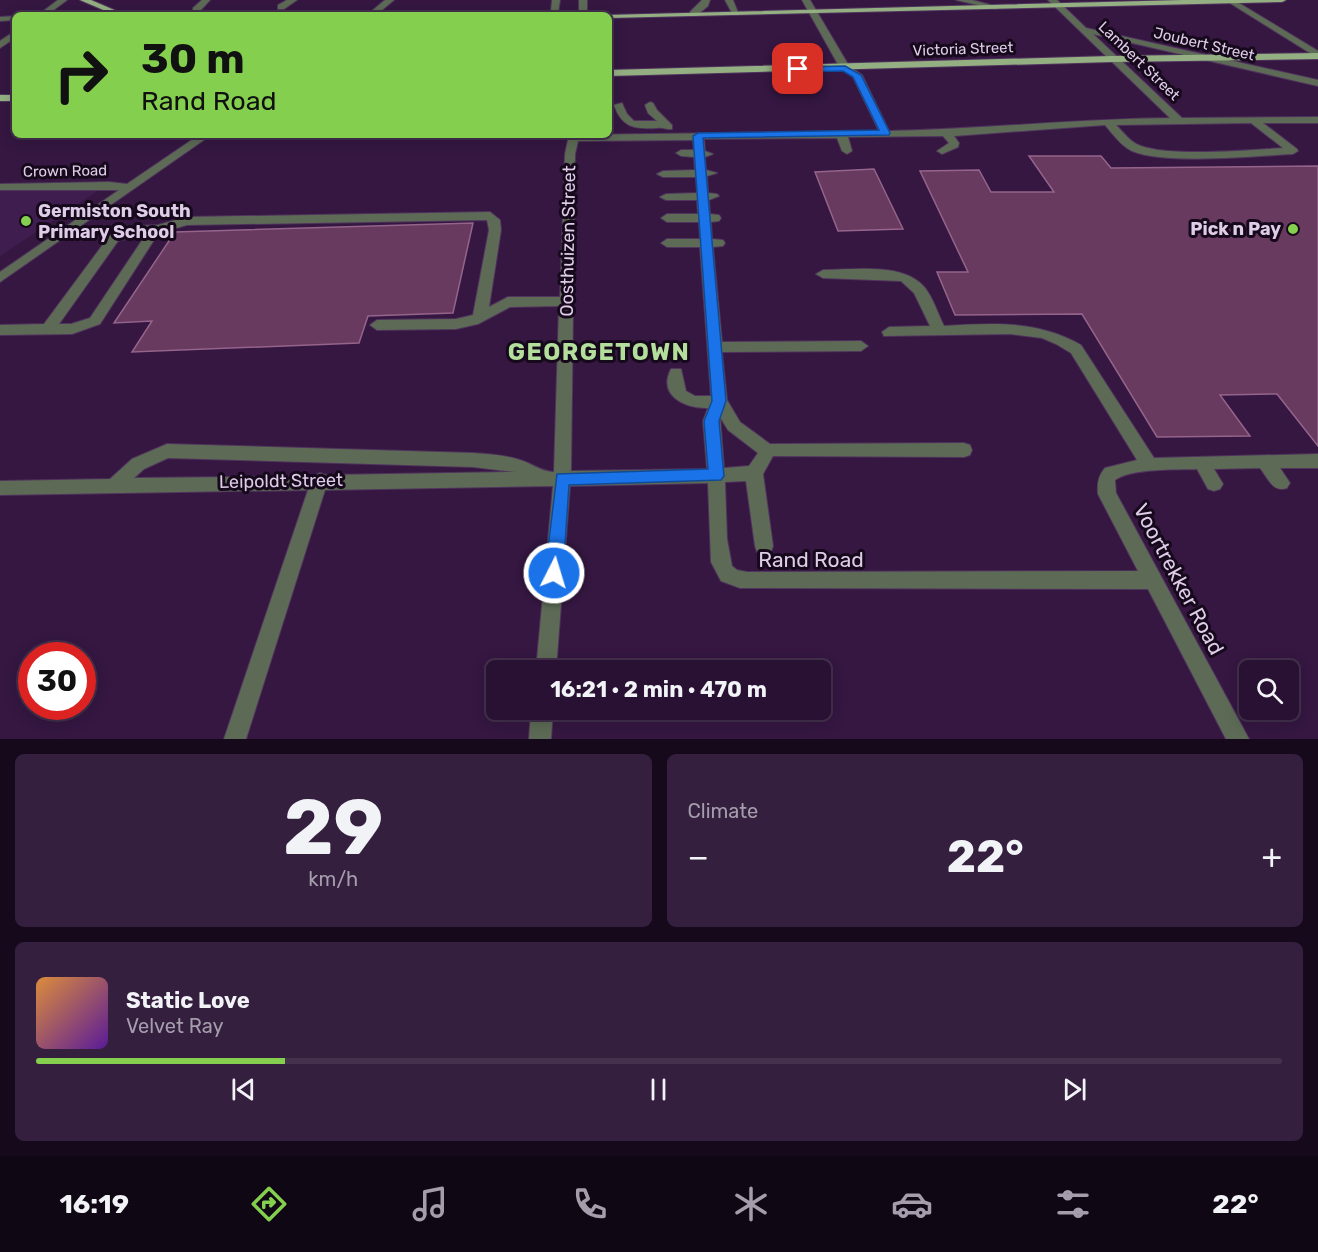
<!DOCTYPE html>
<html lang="en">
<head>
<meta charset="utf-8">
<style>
	:root { --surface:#281132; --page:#341f3e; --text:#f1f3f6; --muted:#a59dac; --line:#44314d; --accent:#84d04e }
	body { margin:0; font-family:Rubik,sans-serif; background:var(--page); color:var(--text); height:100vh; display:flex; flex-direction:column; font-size:22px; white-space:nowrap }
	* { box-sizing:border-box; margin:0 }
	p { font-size:20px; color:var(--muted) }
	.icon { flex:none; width:33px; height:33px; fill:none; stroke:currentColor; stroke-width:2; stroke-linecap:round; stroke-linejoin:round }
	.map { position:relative; height:739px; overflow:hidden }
	.panel { display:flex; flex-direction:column; gap:15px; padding:15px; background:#16091c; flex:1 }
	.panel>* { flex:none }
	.guide { position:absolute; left:12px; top:12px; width:600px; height:126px; border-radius:9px; box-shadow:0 3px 15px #0003,0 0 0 2px var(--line); background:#84d04e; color:#111; overflow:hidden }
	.controls { position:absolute; left:1239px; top:660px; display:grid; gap:12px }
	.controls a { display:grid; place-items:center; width:60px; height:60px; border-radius:9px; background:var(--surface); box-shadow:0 3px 15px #0003,0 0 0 2px var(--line); font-size:30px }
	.speed { position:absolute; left:18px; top:642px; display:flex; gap:12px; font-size:30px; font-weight:700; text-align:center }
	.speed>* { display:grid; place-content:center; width:78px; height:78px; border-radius:50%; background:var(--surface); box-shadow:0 3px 15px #0003,0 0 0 2px var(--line); line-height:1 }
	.speed .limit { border:9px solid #d22; background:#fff; color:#111 }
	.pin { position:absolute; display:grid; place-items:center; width:51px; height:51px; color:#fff; margin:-26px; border-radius:12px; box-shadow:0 3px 9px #0006 }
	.me { position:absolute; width:66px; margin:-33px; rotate:5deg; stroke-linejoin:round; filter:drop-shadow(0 0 4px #0008) }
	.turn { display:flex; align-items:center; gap:21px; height:126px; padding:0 30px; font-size:27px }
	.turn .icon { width:78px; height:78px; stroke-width:2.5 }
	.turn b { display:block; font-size:42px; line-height:51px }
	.big { font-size:45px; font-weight:700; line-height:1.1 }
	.panel .tile { flex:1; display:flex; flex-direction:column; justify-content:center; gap:9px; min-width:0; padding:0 21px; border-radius:9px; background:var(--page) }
	.panel .dial { align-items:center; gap:0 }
	.dial b { font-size:78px; line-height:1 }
	.song { display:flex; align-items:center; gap:18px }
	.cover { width:72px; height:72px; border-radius:9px; background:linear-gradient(135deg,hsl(30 70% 55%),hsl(270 70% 35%)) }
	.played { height:6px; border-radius:3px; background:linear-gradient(90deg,var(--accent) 20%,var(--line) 20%) }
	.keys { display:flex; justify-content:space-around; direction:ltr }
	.heat { display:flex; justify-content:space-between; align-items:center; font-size:33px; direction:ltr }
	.panel .tiles { flex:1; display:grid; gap:15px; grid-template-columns:1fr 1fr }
	.tile:last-child { grid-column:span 2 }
	.trip { position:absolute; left:486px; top:660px; width:345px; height:60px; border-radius:9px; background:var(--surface); box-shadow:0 3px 15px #0003,0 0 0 2px var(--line); font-weight:700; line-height:60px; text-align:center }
	.dock { display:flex; height:96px; justify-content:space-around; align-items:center; background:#100714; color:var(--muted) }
	.dock .icon { width:42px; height:42px }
	.dock .on { color:var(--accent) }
	.dock b { font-size:27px; color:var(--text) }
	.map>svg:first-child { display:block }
	.built { fill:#3f1d4e }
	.building { fill:#683a5f; stroke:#95648b; stroke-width:1.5 }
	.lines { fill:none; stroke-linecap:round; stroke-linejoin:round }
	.minor-casing { stroke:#50345d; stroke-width:2 }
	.major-casing { stroke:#50345d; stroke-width:2 }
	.minor { fill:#5d6b56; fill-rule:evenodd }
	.major { fill:#94b083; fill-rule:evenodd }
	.route { fill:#1a73e8; stroke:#114b97; stroke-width:1.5 }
	.poi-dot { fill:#84d04e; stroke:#16091c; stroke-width:2 }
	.labels { text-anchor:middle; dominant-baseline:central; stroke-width:6; stroke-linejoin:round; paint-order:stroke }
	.far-street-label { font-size:15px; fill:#dfcde8; stroke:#16091c }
	.poi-label { font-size:18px; font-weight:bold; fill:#dfcde8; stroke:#16091c; text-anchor:start }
	.street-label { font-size:18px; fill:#dfcde8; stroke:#16091c }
	.near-street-label { font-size:21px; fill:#dfcde8; stroke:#16091c }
	.district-label { font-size:24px; font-weight:bold; letter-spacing:1.5px; fill:#b3de9b; stroke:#16091c }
</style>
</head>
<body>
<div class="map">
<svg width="1318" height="739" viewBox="0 0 1318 739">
	<rect width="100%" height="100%" fill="#351742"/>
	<!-- built -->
	<path class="built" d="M0 186H105L0 256Z"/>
	<!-- building -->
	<g class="building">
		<path d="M1029 156H1101L1111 168 1318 166V446L1277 394 1220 395 1250 436 1157 437 1082 314 955 315 937 272H968L920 171 979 170 991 192H1054Z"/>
		<path d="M874 169 903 229 838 231 815 172Z"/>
		<path d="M473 223 453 313 368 316 359 343 132 352 152 321 114 323 175 232Z"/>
	</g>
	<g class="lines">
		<!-- minor casing -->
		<g class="minor-casing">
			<g id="minor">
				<path d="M58 0H67L47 15H38Z"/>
				<path d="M202 0H210L199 12H193V8Z"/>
				<path d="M287 0H297L284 9H278V5Z"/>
				<path d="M385 0H394L376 15H367Z"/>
				<path d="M552 0H560L558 13 551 11Z"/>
				<rect x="579" y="0" width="8" height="15"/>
				<path d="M702 0H710L708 6 696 16H690V12Z"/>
				<path d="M725 0H733L739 15H733Z"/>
				<path d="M802 0H810L849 66 862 75 889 131C983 129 1076 119 1170 118L1048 0H1057L1086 28 1318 80V86L1093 34 1182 118 1318 117V123H1263L1297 149 1298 151 1293 154C1254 156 1165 165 1132 151 1121 146 1113 134 1105 125L954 136 959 143 958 147 942 154 937 151 949 143 943 136 848 137 852 151 847 154 842 151 837 138 704 139 705 151 713 154 705 157 706 170 717 173 707 176 708 193 717 194 719 196 709 200 710 214 719 215 721 218 719 221 711 222 712 239 723 240 725 243 723 246 713 247 722 342 861 341 868 346 861 351 722 352 727 400 740 422 770 444 964 443 970 445 972 450 970 455 964 457 773 456 763 474 773 546 771 552 764 554 757 552 755 546 746 481 725 482 727 539 732 566 737 570 747 572 1138 571 1098 494C1097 484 1098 476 1105 468L1137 460 1071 353 1056 344 1042 338 1010 334 884 336 882 332 889 327 930 326 914 293 901 281 823 278 816 274 823 270C854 270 904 262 925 288 933 298 938 314 944 326 992 323 1038 320 1081 345L1154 458 1318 454V468H1280L1290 483 1287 488C1273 493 1268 478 1260 468L1214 469 1223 484 1220 489 1214 491 1208 489 1197 469C1175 470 1132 468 1115 480L1116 493 1249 739H1226L1148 589 740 588 721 581 711 562 708 483 570 486 556 670H536L553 486 325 490 246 739H224L308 490 0 495V481L110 479 132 459 167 444 473 453C488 454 503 455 517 459 530 462 541 472 554 472L559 306 510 307 478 324 456 329 377 330 370 325 377 320 456 319 473 315 489 230 487 220 187 225 163 232 154 240 100 324 72 334 0 335V325L44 324 110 235 137 226 158 225 186 217 490 212 500 220 501 230 489 307 508 297H560L565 154 569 135 879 131 853 77 840 68ZM1251 123 1283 148C1248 150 1171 157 1141 146 1131 143 1124 133 1116 125ZM693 140 694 150H681L676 153 681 156 694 157 695 170 663 171 657 174 663 177H696L697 193 666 194 660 197 666 200H697L698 214H667L661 218 667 222H699L700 239H667L661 243 667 247H700L711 396H695L686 391 681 369H671C657 396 686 409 708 408L703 421 707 469 571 471 575 154 578 141ZM147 233 90 318 71 324H59L118 241ZM720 417 728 430 758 453 749 466 724 468ZM168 458 473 467 515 472 326 475 320 473 314 476 134 478 144 469Z"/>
				<path d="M956 0H972L999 7 995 9Z"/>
				<path d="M1225 0H1234L1318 51V58Z"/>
				<path d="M15 16V20L0 21V17Z"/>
				<path d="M15 31V38L0 48V41Z"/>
				<path d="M650 102 653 103 657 110 672 125V129C666 130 664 127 657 128 635 129 622 128 614 105L622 103 627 114 634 121H657L648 113 645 105Z"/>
				<path d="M199 135H211L0 282V272L119 190H0V184L109 182 127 184Z"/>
				<path d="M531 710H553L551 739H529Z"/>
			</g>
		</g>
		<!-- major casing -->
		<g class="major-casing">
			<g id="major">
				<path d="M80 0H91L126 15H115Z"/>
				<path d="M1183 0H1286L1282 2 609 18V15H606Z"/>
				<path d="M1318 53V59L1112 62 609 76V70L1112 56Z"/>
				<rect x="0" y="95" width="15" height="6"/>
			</g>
		</g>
		<!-- minor -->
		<use href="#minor" class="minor"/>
		<!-- major -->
		<use href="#major" class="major"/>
	</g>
	<!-- route -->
	<path class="route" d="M845 66 861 75 890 133 889 135 703 138 726 401 719 421 724 476 721 480 569 485 563 573 560 579 554 581 548 579 545 573 557 474 708 469 704 421 712 401 693 136 698 133 879 130 853 77 843 71 798 72 794 69 798 67Z"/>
	<!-- markers -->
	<g class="poi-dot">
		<circle cx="26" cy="221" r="6"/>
		<circle cx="1293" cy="229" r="6"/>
	</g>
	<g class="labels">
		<!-- far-street labels -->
		<g class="far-street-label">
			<text transform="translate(1204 44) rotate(13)">Joubert Street</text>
			<text transform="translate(963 49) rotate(-2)">Victoria Street</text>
			<text transform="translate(1139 61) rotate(44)">Lambert Street</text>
			<text transform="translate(65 171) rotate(-1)">Crown Road</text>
		</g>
		<!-- poi labels -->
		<g class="poi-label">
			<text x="38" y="211">Germiston South<tspan x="38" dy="21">Primary School</tspan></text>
			<text x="1281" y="229" text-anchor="end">Pick n Pay</text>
		</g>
		<!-- street labels -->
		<g class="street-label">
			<text transform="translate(568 241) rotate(-89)">Oosthuizen Street</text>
			<text transform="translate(281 481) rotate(-1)">Leipoldt Street</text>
		</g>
		<!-- near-street labels -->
		<g class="near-street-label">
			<text x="811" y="559">Rand Road</text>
			<text transform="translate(1179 579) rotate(62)">Voortrekker Road</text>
		</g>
		<!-- district labels -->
		<g class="district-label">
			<text x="599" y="352">GEORGETOWN</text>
		</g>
	</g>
</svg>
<div class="controls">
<a><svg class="icon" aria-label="search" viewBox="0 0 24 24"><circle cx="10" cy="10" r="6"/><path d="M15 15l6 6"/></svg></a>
</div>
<div class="speed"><div class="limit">30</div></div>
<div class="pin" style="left:798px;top:69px;background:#d93025"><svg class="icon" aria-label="arrive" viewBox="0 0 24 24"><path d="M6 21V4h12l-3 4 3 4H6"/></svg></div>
<svg class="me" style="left:554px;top:573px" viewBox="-20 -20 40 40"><circle r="17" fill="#1a73e8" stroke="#fff" stroke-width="3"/><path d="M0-11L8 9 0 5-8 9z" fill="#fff"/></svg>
<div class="trip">16:21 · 2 min · 470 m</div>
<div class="guide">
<div class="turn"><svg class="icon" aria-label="right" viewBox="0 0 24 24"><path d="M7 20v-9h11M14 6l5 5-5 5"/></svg><div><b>30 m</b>Rand Road</div></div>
</div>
</div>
<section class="panel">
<div class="tiles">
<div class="tile dial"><b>29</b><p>km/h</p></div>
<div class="tile"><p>Climate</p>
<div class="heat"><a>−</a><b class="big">22°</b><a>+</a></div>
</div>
<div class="tile">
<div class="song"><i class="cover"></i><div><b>Static Love</b><p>Velvet Ray</p></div></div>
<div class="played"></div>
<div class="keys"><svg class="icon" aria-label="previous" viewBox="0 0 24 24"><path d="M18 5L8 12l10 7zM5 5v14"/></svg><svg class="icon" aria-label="pause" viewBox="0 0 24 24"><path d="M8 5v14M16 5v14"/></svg><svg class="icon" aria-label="next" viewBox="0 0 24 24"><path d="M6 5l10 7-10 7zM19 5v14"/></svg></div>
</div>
</div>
</section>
<nav class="dock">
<b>16:19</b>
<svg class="icon on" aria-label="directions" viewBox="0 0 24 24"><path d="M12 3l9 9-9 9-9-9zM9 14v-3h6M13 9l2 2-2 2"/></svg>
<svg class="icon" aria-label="music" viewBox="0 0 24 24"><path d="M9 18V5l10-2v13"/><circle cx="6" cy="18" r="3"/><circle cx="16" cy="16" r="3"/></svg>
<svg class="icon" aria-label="phone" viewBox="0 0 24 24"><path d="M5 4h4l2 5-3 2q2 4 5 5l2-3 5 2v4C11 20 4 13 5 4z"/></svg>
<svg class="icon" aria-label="climate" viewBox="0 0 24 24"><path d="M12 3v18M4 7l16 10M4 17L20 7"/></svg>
<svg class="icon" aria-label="car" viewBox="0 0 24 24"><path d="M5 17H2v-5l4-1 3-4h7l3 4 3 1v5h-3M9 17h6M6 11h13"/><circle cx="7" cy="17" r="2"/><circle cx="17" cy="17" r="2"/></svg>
<svg class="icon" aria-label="filters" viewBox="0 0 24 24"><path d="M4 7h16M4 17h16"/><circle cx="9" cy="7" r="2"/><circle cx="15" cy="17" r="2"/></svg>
<b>22°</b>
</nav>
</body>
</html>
